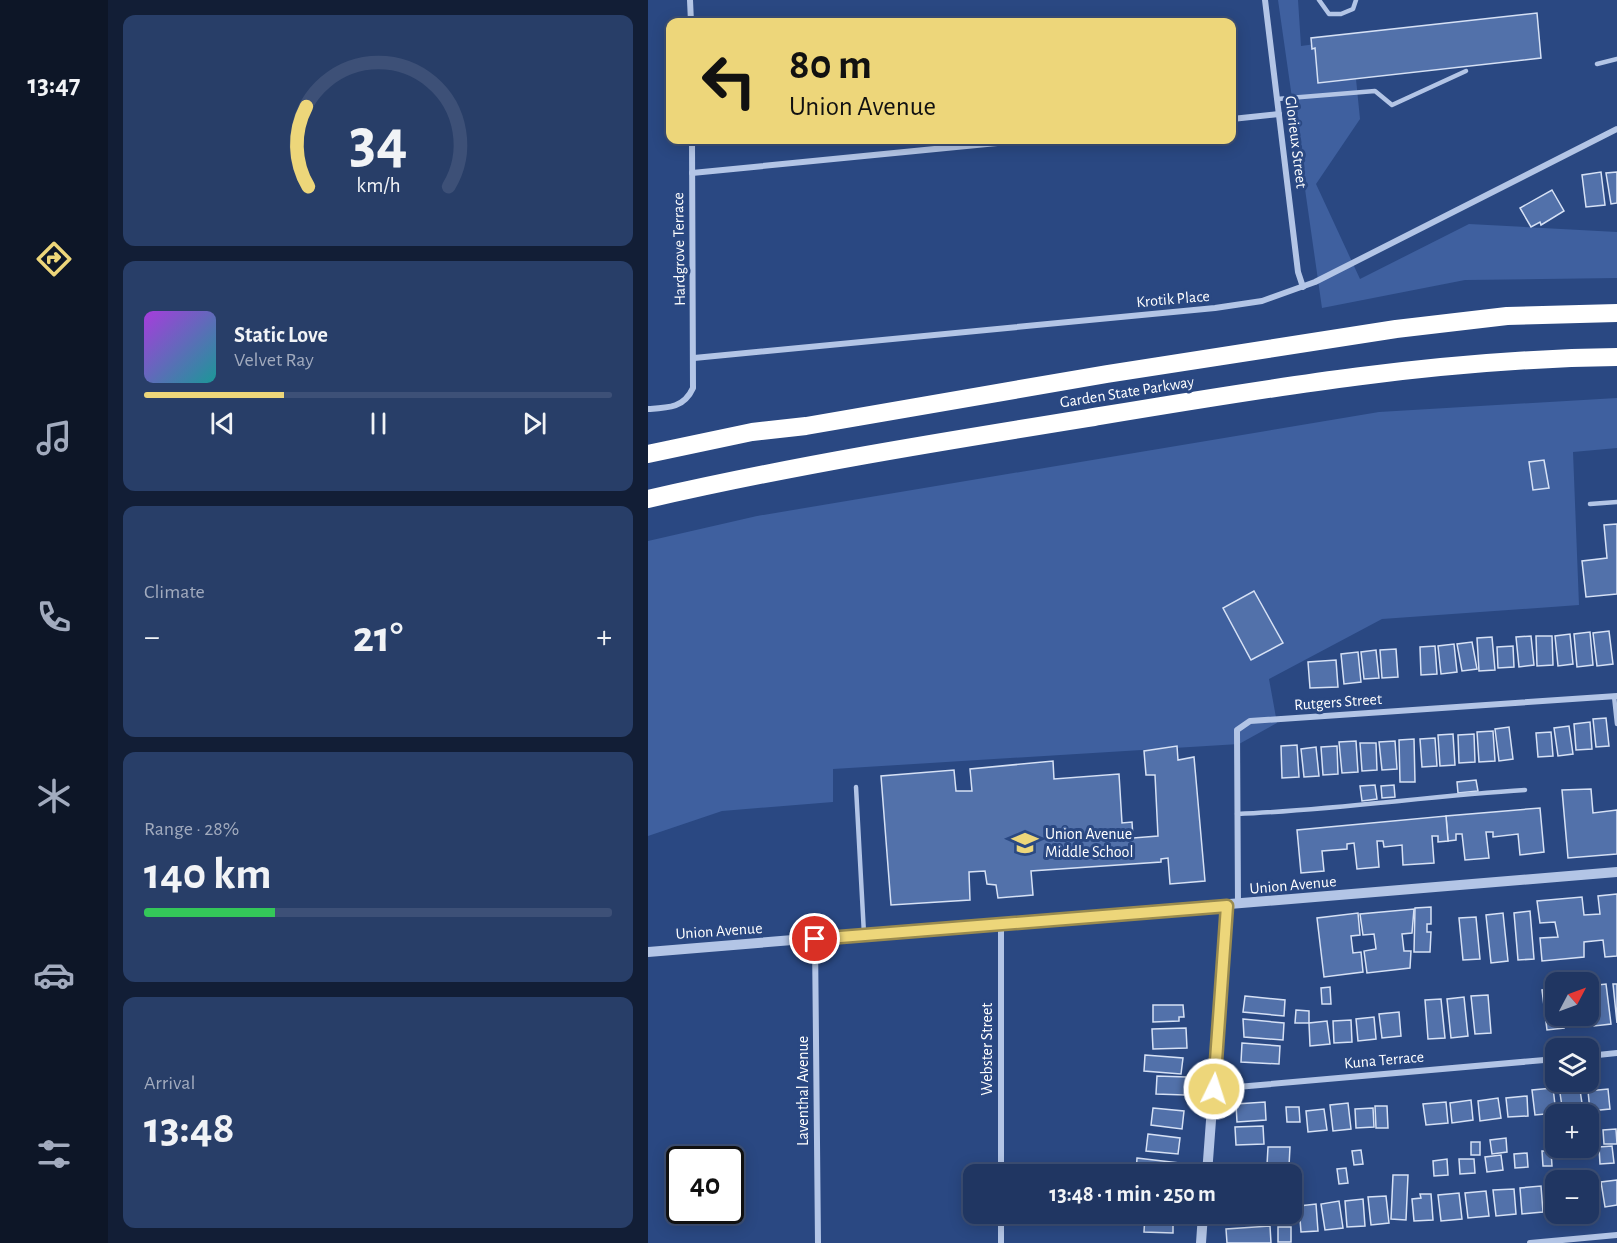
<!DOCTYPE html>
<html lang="en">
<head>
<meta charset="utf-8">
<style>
	:root { --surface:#203662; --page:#283e68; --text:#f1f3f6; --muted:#a2abbe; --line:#3d5077; --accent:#edd67a }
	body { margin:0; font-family:"Alegreya Sans",sans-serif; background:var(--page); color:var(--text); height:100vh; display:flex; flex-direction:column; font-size:22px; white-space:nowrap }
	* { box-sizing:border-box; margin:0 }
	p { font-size:20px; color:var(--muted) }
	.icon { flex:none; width:33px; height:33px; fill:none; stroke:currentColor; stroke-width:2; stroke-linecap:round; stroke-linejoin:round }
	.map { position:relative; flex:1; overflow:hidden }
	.panel { display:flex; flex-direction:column; gap:15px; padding:15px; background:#121e36; width:540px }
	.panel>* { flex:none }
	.guide { position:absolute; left:18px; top:18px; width:570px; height:126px; border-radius:12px; box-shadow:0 3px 15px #0003,0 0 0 2px var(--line); background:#edd67a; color:#111; overflow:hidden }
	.needle { width:39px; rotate:49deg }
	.controls { position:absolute; left:897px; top:972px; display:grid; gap:12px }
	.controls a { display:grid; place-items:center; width:54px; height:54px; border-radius:12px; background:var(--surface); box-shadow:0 3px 15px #0003,0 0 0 2px var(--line); font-size:30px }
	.speed { position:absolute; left:18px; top:1146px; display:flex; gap:12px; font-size:30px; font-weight:700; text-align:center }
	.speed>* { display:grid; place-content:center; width:78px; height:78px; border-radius:50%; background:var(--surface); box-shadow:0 3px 15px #0003,0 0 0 2px var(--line); line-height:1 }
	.speed .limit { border:3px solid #111; border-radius:9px; background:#fff; color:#111 }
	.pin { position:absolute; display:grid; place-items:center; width:51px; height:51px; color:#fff; margin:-26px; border:3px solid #fff; border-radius:50%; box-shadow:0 2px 6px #0007 }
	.me { position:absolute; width:66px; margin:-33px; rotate:4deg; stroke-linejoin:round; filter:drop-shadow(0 0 4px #0008) }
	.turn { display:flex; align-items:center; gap:21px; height:126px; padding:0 24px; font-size:27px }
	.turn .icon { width:78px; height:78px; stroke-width:2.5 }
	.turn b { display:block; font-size:42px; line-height:51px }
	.big { font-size:45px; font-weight:700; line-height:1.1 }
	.panel .card { flex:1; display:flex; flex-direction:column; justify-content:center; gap:9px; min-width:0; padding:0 21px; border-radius:12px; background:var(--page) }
	.panel .dial { align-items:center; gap:0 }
	.dial svg { height:156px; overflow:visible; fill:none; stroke:var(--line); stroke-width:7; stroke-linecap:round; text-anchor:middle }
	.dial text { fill:var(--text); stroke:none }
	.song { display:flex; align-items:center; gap:18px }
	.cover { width:72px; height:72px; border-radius:9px; background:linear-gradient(135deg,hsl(280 70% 55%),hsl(180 70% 35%)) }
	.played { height:6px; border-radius:3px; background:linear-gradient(90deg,var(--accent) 30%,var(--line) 30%) }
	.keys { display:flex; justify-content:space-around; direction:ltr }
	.heat { display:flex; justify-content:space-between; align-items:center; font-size:33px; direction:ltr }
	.charge { height:9px; border-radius:4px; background:linear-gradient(90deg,#34c759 28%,var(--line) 0) }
	.trip { position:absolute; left:315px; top:1164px; width:339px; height:60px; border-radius:12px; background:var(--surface); box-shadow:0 3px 15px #0003,0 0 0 2px var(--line); font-weight:700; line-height:60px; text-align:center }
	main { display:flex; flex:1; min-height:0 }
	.menu { display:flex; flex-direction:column; width:108px; justify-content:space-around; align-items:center; background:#0d1627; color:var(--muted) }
	.menu .icon { width:42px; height:42px }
	.menu .selected { color:var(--accent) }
	.menu b { font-size:27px; color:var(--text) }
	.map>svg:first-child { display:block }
	.green { fill:#3f609f }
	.building { fill:#5271aa; stroke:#d6e1f5; stroke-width:1.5 }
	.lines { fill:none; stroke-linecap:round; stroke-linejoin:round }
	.service { stroke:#b3c5e6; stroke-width:4.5 }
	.minor { stroke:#b3c5e6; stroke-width:6 }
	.tertiary { stroke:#b3c5e6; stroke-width:10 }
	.motorway { stroke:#fff; stroke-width:18 }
	.route-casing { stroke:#9a8b4f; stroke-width:15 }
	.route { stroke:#edd67a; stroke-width:10 }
	.labels { text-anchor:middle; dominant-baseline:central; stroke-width:6; stroke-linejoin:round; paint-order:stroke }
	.street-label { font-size:16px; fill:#fff; stroke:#2a4882 }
	.poi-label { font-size:16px; fill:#fff; stroke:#2a4882; text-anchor:start }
</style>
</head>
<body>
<main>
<nav class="menu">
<b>13:47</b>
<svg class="icon selected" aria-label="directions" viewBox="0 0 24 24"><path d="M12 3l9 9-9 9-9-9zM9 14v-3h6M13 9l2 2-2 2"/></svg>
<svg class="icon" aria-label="music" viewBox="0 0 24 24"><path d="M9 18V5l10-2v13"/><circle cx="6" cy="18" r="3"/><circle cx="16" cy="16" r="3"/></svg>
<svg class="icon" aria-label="phone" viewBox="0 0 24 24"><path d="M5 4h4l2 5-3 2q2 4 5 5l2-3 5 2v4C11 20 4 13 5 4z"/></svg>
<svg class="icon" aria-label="climate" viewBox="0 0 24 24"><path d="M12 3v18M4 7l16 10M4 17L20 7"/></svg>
<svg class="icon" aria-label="car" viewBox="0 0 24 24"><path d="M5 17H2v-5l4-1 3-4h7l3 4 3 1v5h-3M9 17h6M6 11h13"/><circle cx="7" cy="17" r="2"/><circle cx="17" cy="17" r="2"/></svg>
<svg class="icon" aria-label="filters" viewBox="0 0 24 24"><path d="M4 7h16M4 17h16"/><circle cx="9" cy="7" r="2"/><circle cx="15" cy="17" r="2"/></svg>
</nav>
<section class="panel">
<div class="card dial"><svg viewBox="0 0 100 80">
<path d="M14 69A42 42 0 1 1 86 69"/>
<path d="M14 69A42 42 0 0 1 13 28" stroke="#edd67a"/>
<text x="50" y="56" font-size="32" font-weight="700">34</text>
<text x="50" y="72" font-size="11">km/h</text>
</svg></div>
<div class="card">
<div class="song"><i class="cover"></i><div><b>Static Love</b><p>Velvet Ray</p></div></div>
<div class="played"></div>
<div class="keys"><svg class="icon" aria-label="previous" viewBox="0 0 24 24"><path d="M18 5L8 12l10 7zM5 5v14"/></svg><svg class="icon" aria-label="pause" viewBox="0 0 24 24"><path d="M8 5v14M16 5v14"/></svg><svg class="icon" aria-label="next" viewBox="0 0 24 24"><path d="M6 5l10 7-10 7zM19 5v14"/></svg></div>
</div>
<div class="card"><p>Climate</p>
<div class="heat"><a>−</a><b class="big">21°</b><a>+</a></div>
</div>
<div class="card"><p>Range · 28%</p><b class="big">140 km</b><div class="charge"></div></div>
<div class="card"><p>Arrival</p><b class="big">13:48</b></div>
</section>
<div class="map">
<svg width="969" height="1243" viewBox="0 0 969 1243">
	<rect width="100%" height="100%" fill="#2a4882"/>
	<!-- green -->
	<g class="green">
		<path d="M630 0H650L653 46 704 39 712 119 668 184 712 279 821 224 969 232V278L817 280 674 308Z"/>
		<path d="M969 398V448L925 452 931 605 734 619 621 679 629 723 591 744 185 769V802L74 811 0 836V541L109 516 731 412Z"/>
	</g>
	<!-- building -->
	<g class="building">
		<path d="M889 13 893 58 670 83 667 48 664 49 663 38Z"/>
		<path d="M953 172 957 205 938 207 934 175Z"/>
		<path d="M969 172V203L963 204 958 173Z"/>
		<path d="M904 190 916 211 893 225 892 222 883 227 872 208Z"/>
		<path d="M896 460 901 488 885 490 881 462Z"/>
		<path d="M969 524V594L938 597 934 561 959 558 956 525Z"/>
		<path d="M606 591 635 643 603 660 575 608Z"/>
		<path d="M961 631 965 664 949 666 945 633Z"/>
		<path d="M942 632 945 665 929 667 926 634Z"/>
		<path d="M922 634 925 664 910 666 907 636Z"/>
		<path d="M883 636 886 665 871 667 868 637Z"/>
		<path d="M888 636H904L905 665 889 666Z"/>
		<path d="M844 637 847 670 831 671 829 638Z"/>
		<path d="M824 642 829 669 814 671 809 644Z"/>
		<path d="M806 644 809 672 793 674 790 646Z"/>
		<path d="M787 646 789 674 773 675 772 647Z"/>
		<path d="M865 646 866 667 850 668 849 647Z"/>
		<path d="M748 649 750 677 734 678 732 650Z"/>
		<path d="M728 650 731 678 716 679 713 652Z"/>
		<path d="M710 652 713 682 696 684 693 654Z"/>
		<path d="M688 660 690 687 662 688 660 662Z"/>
		<path d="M958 718 961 746 948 747 945 719Z"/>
		<path d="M942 722 944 749 928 750 926 724Z"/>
		<path d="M921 726 925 754 910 756 906 728Z"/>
		<path d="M861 727 865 759 851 761 847 729Z"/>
		<path d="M845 731 847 761 831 762 829 732Z"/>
		<path d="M903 732 905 756 890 757 888 733Z"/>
		<path d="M805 734 807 765 792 766 790 735Z"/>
		<path d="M826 734 827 762 811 763 810 735Z"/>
		<path d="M787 738 789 766 774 767 772 739Z"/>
		<path d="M766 739 767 782H752L751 740Z"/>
		<path d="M708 741 710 772 694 773 691 742Z"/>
		<path d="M747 741 749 769 734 770 731 742Z"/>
		<path d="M712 743H728L729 770 714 771Z"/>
		<path d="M649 745 651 777 634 778 633 746Z"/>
		<path d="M529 746 530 760 546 757 557 881 522 884 520 858 513 859V862L383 871 385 895 350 898 348 885 339 884 337 871 321 872 322 900 243 905 233 776 306 770 308 791H324L322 769 405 761 406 779 471 774 474 823 484 822 485 838 510 836 507 775H498L496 751Z"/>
		<path d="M689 746 690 774 675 775 673 747Z"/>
		<path d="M668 747 671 776 656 777 653 749Z"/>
		<path d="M828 780 830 791 810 793 809 782Z"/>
		<path d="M727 785 729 799 714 801 712 786Z"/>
		<path d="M746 785 747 797 734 798 733 786Z"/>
		<path d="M943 789 945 813 969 810V854L920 858 914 790Z"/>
		<path d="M892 808 896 852 872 855 870 834 845 837V832H838L841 858 817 860 814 834H808V840L800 841 798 816Z"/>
		<path d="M798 816 800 841 790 842V836H784L786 863 755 865 754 845 736 847 735 841H729L731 867 709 869 706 843 699 844V849L674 851 676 871 653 873 649 830Z"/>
		<path d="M969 894V956L957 957 955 940 936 942V957L894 961 892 938 910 937 907 922 892 923 889 901 934 897 936 915 952 914 950 896Z"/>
		<path d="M783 907V924H779V932H783L782 952H766L767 908Z"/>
		<path d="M766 909 764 933 754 934 756 951H763L762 968 719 973 716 951 728 949 726 934 715 935 712 914Z"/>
		<path d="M882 911 886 959 870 960 866 913Z"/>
		<path d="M710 913 712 935 703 936 705 953 713 952 715 972 676 977 669 918Z"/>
		<path d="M855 913 860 961 843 963 838 915Z"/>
		<path d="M828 917 832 959 815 960 811 918Z"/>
		<path d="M958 984 963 1024 946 1026 941 986Z"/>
		<path d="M965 984H969V1023Z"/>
		<path d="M682 987 683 1004H674L673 988Z"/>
		<path d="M908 989V1016H914L916 1028 899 1030 894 990Z"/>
		<path d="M840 995 843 1033 827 1034 823 996Z"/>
		<path d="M597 996 637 1000 636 1016 595 1012Z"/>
		<path d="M816 997 820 1036 803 1038 799 999Z"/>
		<path d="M793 999 797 1038 780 1039 777 1000Z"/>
		<path d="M505 1005H535L536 1017H531V1021L505 1022Z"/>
		<path d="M648 1010 661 1011V1023H647Z"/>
		<path d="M751 1012 753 1036 734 1038 731 1014Z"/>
		<path d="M920 1016H938L939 1026 922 1027Z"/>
		<path d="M726 1017 728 1039 710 1041 708 1019Z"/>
		<path d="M595 1019 636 1023 635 1040 596 1037Z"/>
		<path d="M703 1020 704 1042 686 1043 685 1021Z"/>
		<path d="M679 1021 682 1044 662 1046 661 1023Z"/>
		<path d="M538 1028 539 1048 505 1049 504 1029Z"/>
		<path d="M594 1043 632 1046 631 1064 593 1062Z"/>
		<path d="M497 1055 535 1058 533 1074 496 1071Z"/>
		<path d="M509 1076 538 1077 537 1095 508 1094Z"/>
		<path d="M905 1088 908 1113 887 1115 884 1090Z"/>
		<path d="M960 1089 962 1109 942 1111 940 1091Z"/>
		<path d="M932 1090 935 1110 915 1113 912 1093Z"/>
		<path d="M879 1096 880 1116 860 1117 858 1098Z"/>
		<path d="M850 1098 853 1118 832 1121 830 1101Z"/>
		<path d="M823 1100 825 1120 804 1123 802 1103Z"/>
		<path d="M617 1102 618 1120 589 1122 588 1104Z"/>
		<path d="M798 1102 800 1123 778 1125 775 1104Z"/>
		<path d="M700 1103 703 1129 685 1131 682 1105Z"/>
		<path d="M727 1106H739L740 1128H728Z"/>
		<path d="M638 1107H651L652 1122H639Z"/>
		<path d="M505 1108 536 1111 534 1129 503 1125Z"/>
		<path d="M725 1108 726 1127 708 1128 707 1109Z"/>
		<path d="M676 1109 679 1130 660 1132 658 1111Z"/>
		<path d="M615 1126 616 1144 588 1145 587 1127Z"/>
		<path d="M968 1129 969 1144H956L955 1130Z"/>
		<path d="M908 1133V1148H914L900 1149V1134Z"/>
		<path d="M500 1134 532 1138 530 1154 498 1151Z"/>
		<path d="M858 1138 859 1152 844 1154 842 1140Z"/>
		<rect x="823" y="1142" width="9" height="13"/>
		<path d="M964 1146 966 1163 952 1164 951 1147Z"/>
		<path d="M620 1147H642L641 1166 619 1165Z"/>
		<path d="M713 1150 715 1164 706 1165 704 1151Z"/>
		<path d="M894 1151H903L904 1166H895Z"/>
		<path d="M879 1153 880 1167 867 1168 866 1154Z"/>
		<path d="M853 1155 855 1170 839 1172 837 1157Z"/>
		<path d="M489 1158 531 1163 530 1174H488Z"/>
		<path d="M799 1159 800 1175 786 1176 785 1161Z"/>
		<path d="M811 1159H826L827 1173 812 1174Z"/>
		<path d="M698 1168 700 1183 691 1184 689 1169Z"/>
		<path d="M745 1175H760L758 1220 743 1219Z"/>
		<path d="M969 1180V1205L957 1207 953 1182Z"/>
		<path d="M948 1181 950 1202 942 1203 940 1208V1182Z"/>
		<path d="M893 1186 895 1212 874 1214 872 1188Z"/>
		<path d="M899 1186H908V1211L902 1212Z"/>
		<path d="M866 1189 868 1214 848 1216 845 1190Z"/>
		<path d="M838 1191 841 1216 820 1218 817 1193Z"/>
		<path d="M811 1193 814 1219 793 1221 790 1195Z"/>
		<path d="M772 1194H783L785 1220 766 1221 764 1199 773 1198Z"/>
		<path d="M738 1196 741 1223 723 1225 720 1197Z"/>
		<path d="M715 1199 717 1226 699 1227 697 1201Z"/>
		<path d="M691 1201 695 1228 677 1230 673 1204Z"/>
		<path d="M668 1204 670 1231 653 1232 651 1206Z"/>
		<path d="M644 1206 645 1220 632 1221V1214H644Z"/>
		<path d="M497 1214H525V1233L496 1232Z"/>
		<path d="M582 1214H625V1221L583 1224Z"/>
		<path d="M622 1226 623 1243H579L578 1229Z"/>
		<rect x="630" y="1227" width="13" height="15"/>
	</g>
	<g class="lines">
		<!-- service -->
		<g class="service">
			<path d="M671 0 681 14H693L705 9 708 0"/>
			<path d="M949 64 969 59"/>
			<path d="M629 99 727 91 744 105 818 71"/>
			<path d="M942 504 969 502"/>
			<path d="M966 696 969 724"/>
			<path d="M208 787 216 934"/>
			<path d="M589 814C685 810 781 796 877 790"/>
		</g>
		<!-- minor -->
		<g class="minor">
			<path d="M42 0 43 22"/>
			<path d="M617 0 650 272 655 287"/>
			<path d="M584 119 631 114"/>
			<path d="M44 173 379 140"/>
			<path d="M46 358 567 308 614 301 667 282 969 129"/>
			<path d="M0 409C20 408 36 408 45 388L44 140"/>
			<path d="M590 904 589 730 602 721 969 696"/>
			<path d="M353 924V1174"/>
			<path d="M167 939 170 1243"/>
			<path d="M940 1056 969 1053"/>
			<path d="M566 1089 908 1059"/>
			<path d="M353 1214V1243"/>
			<path d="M882 1243 969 1235"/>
		</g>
		<!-- tertiary -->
		<g class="tertiary">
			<path d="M0 952 969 872"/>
			<path d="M559 1174 579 906"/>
			<path d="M553 1243 555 1214"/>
		</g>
		<!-- motorway -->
		<g class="motorway">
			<path d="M0 454 104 432 158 426 459 374 748 329 859 316 969 313"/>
			<path d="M0 499C147 465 297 441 446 417 620 388 792 359 969 357"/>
		</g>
	</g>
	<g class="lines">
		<!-- route casing -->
		<g class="route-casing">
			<path id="route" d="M167 939 579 906 566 1089"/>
		</g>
		<!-- route -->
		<use href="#route" class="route"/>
	</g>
	<!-- icons -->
	<defs>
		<g id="school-bare" transform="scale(2.07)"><path d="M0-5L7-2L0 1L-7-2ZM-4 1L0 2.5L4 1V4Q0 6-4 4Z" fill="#edd67a" stroke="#2a4882" stroke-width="2.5" paint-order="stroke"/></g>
	</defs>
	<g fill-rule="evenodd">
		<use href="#school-bare" x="377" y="843"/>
	</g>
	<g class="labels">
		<!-- street labels -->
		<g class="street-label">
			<text transform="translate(648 142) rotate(83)">Glorieux Street</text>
			<text transform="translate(31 249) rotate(-91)">Hardgrove Terrace</text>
			<text transform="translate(525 299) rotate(-5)">Krotik Place</text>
			<text transform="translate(479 392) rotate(-9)">Garden State Parkway</text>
			<text transform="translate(690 702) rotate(-4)">Rutgers Street</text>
			<text transform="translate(645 885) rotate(-5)">Union Avenue</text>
			<text transform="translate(71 931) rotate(-4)">Union Avenue</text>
			<text transform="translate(339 1049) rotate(-90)">Webster Street</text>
			<text transform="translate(736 1060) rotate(-5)">Kuna Terrace</text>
			<text transform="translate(155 1091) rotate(-90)">Laventhal Avenue</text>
		</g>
		<!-- poi labels -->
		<g class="poi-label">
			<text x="397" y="834">Union Avenue<tspan x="397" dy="18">Middle School</tspan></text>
		</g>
	</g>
</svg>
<div class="controls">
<a><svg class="needle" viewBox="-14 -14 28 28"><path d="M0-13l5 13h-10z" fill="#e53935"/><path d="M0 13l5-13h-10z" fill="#a2abbe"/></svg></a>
<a><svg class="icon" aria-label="layers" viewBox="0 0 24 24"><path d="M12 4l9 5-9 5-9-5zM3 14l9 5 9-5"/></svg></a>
<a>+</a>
<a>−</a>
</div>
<div class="speed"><div class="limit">40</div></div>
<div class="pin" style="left:167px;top:939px;background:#d93025"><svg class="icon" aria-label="arrive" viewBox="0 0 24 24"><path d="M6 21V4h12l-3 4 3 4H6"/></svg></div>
<svg class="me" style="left:566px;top:1089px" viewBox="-20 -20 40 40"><circle r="17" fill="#edd67a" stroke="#fff" stroke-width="3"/><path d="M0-11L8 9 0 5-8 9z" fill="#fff"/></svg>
<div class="trip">13:48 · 1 min · 250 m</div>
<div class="guide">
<div class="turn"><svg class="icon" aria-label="left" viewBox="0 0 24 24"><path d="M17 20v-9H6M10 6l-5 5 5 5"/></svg><div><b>80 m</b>Union Avenue</div></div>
</div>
</div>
</main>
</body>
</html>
